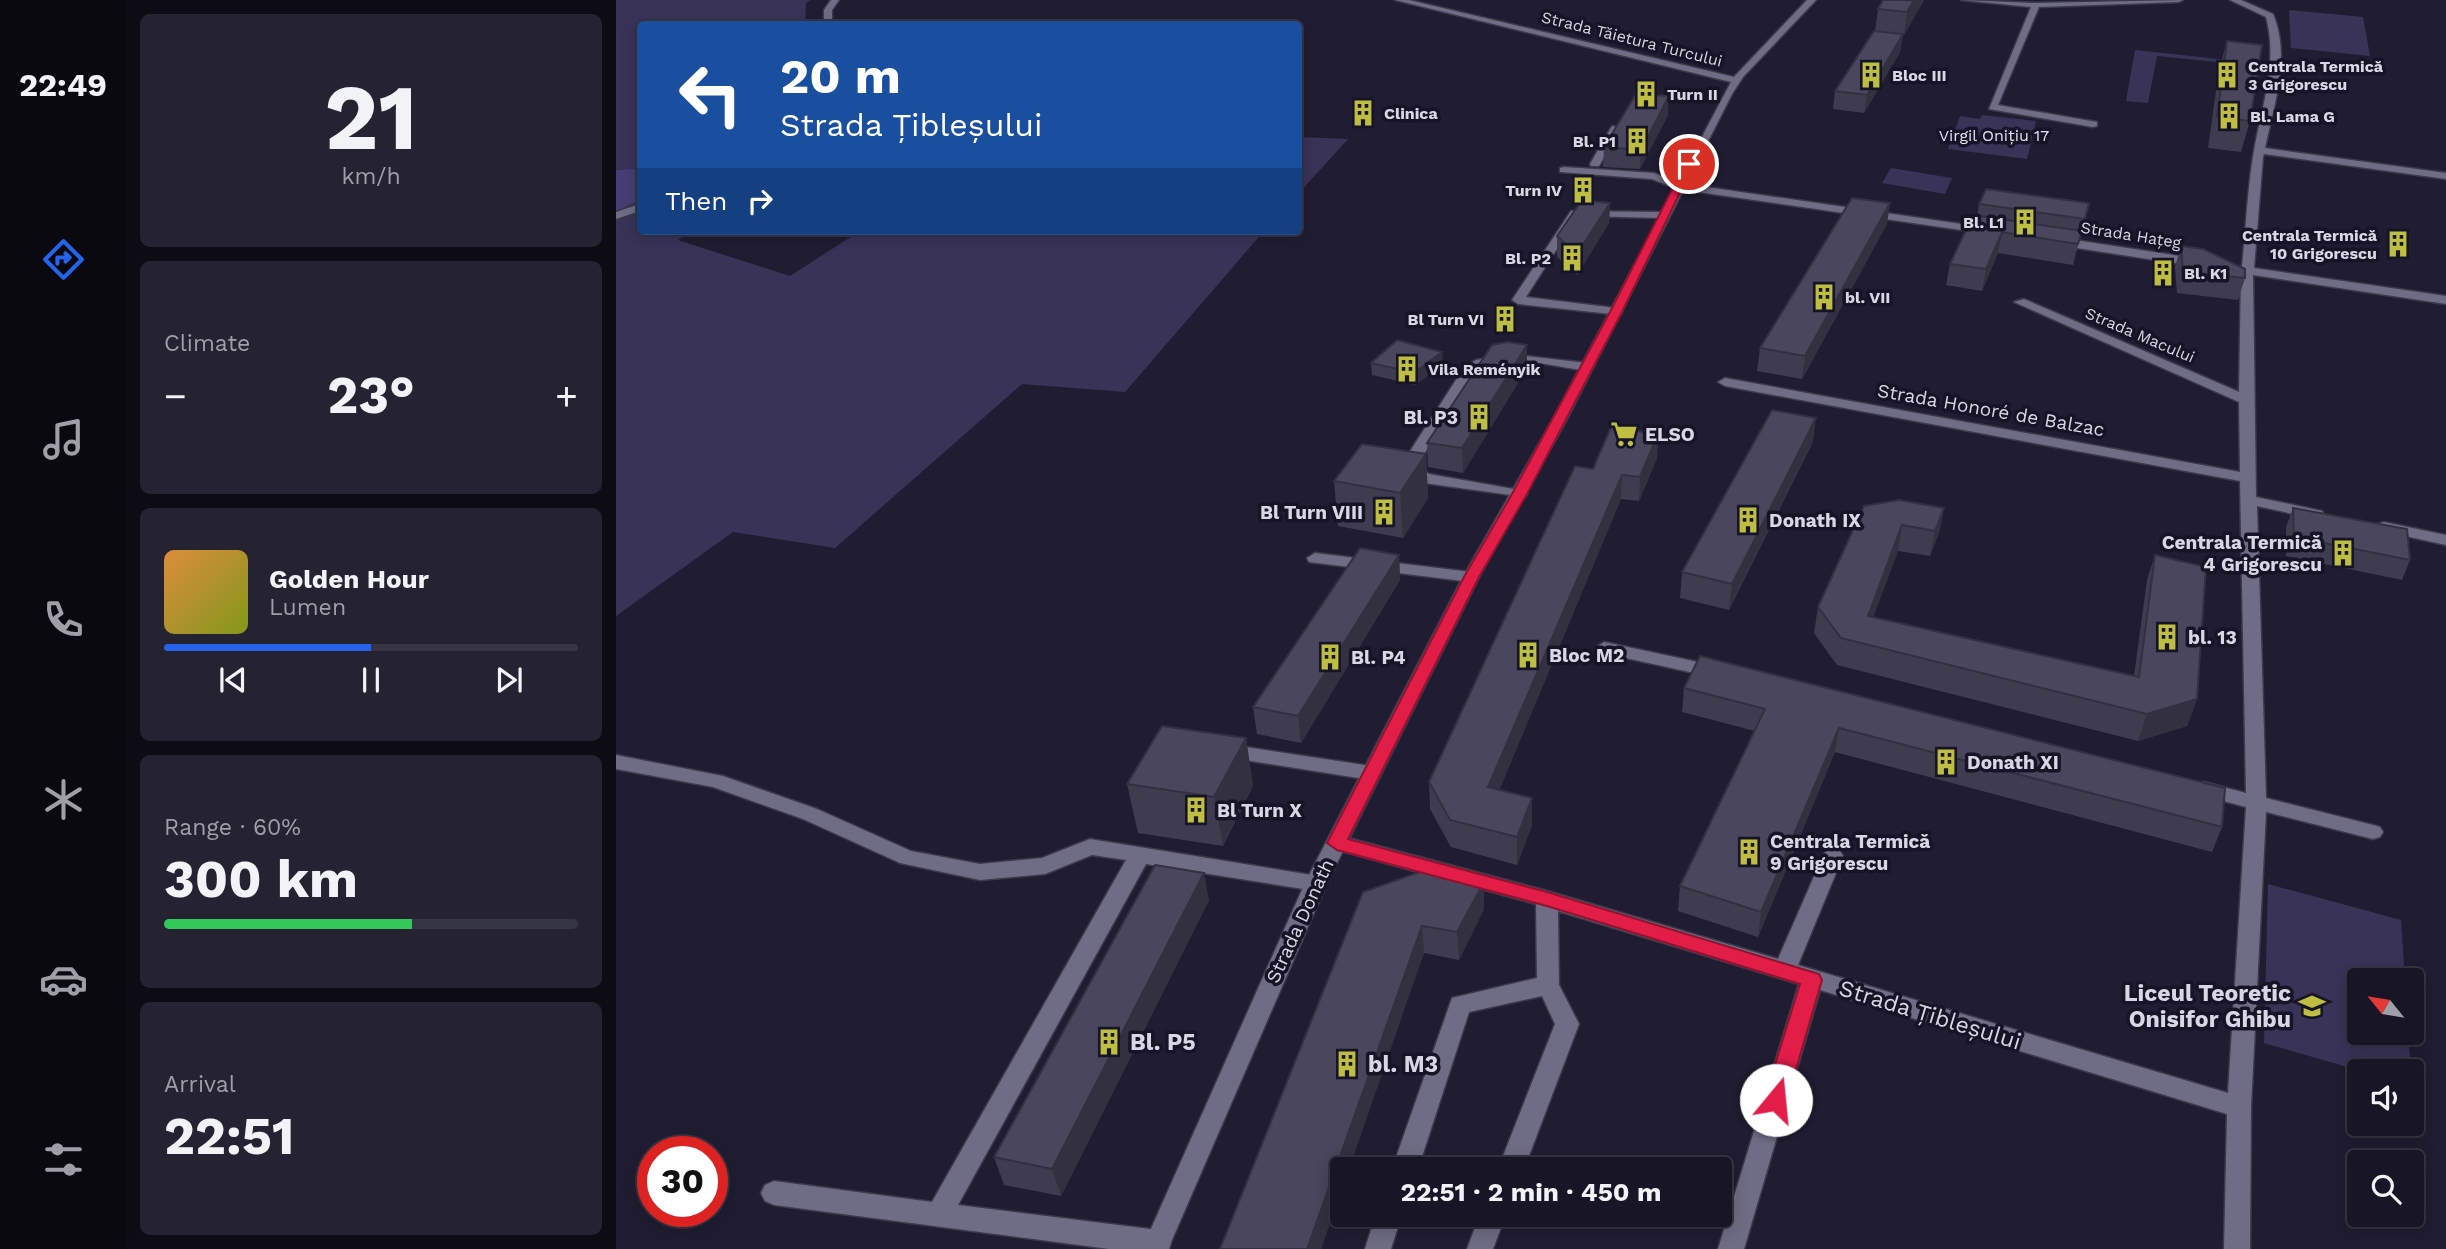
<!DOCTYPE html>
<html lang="en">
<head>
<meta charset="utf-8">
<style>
	:root { --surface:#181626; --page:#252332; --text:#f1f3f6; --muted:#9f9fa7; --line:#363543; --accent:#2563eb }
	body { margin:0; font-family:"Work Sans",sans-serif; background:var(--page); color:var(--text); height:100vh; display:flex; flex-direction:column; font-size:26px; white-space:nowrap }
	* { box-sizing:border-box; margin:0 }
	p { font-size:23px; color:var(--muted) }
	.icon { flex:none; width:38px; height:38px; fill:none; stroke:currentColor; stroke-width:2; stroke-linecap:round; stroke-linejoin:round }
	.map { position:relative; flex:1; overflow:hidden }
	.side { display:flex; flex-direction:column; gap:14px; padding:14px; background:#0d0c15; width:490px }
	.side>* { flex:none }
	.guide { position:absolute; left:21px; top:21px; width:665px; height:214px; border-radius:7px; box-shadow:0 4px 18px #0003,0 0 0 2px var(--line); background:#1a4fa0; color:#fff; overflow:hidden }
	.needle { width:46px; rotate:300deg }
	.fabs { position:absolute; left:1731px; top:968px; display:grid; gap:14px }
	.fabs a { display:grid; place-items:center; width:77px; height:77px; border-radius:7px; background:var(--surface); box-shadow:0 4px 18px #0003,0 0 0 2px var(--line); font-size:35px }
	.speed { position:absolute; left:21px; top:1136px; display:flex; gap:14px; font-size:35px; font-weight:700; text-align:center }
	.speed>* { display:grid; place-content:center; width:91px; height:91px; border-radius:50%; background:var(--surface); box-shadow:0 4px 18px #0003,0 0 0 2px var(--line); line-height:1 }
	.speed .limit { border:10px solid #d22; background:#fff; color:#111 }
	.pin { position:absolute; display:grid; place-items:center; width:60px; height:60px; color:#fff; margin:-30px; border:4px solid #fff; border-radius:50%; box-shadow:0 2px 7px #0007 }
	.me { position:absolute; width:77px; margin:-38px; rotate:17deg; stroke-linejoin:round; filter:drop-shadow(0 0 5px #0008) }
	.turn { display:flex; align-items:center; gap:24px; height:147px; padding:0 28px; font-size:32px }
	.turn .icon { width:91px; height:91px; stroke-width:2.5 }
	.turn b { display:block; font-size:49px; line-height:60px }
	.then { display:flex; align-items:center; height:66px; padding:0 28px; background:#0003; gap:14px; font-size:26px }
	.big { font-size:52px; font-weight:700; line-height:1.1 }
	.side .widget { flex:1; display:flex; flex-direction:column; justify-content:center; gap:10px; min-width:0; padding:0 24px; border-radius:10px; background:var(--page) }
	.side .dial { align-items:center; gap:0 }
	.dial b { font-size:91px; line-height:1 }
	.song { display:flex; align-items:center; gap:21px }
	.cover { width:84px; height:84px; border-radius:10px; background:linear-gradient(135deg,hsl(30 70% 55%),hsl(70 70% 35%)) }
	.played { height:7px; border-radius:4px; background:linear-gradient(90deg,var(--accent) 50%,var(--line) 50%) }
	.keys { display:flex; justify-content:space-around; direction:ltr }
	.heat { display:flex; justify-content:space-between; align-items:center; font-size:38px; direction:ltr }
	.charge { height:10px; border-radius:5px; background:linear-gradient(90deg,#34c759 60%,var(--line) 0) }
	.trip { position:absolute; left:714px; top:1157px; width:402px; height:70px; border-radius:7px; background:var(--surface); box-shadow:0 4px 18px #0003,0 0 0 2px var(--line); font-weight:700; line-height:70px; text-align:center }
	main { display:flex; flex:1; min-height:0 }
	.tab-bar { display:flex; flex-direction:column; width:126px; justify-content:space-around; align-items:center; background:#0a090f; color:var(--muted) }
	.tab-bar .icon { width:49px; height:49px }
	.tab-bar .current { color:var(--accent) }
	.tab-bar b { font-size:32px; color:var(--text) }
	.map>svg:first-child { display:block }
	.green { fill:#393358 }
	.forest { fill:#483e75 }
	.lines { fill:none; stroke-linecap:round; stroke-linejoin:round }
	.street-casing { stroke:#3b394a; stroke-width:3 }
	.secondary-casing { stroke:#3b394a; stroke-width:3 }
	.street { fill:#6f6d85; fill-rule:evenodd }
	.secondary { fill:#6f6d85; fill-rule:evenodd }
	.wall { fill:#3f3c50 }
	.shaded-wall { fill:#333141 }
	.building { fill:#49465d; stroke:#333141; stroke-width:2 }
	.route { fill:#e11d48; stroke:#92132f; stroke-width:2 }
	.labels { text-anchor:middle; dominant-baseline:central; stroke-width:7; stroke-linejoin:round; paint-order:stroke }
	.far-street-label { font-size:16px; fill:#d8d7e5; stroke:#171428 }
	.far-poi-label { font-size:16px; font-weight:bold; fill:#d8d7e5; stroke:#171428; text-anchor:start }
	.far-park-label { font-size:16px; fill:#e2e1f2; stroke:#171428 }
	.street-label { font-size:19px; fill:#d8d7e5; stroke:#171428 }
	.poi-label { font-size:19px; font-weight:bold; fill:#d8d7e5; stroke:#171428; text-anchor:start }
	.near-poi-label { font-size:23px; font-weight:bold; fill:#d8d7e5; stroke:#171428; text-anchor:start }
	.near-street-label { font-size:23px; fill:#d8d7e5; stroke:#171428 }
</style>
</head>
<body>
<main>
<nav class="tab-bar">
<b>22:49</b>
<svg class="icon current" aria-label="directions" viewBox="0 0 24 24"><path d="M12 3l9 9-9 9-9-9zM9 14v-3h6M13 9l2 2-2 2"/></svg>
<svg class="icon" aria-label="music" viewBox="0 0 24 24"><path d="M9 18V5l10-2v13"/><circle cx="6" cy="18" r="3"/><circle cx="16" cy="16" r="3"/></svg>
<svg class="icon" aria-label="phone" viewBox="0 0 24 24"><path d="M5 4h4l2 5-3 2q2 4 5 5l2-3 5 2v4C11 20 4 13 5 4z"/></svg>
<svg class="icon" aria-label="climate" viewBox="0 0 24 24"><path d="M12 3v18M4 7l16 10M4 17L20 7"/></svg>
<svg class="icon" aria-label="car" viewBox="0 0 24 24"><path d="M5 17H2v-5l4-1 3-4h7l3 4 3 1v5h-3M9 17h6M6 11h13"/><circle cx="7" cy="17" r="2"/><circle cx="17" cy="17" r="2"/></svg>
<svg class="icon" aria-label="filters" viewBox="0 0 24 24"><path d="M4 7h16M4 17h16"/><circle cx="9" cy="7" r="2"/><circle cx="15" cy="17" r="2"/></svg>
</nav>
<section class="side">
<div class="widget dial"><b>21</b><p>km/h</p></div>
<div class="widget"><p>Climate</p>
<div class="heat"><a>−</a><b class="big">23°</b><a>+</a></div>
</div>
<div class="widget">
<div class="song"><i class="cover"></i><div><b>Golden Hour</b><p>Lumen</p></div></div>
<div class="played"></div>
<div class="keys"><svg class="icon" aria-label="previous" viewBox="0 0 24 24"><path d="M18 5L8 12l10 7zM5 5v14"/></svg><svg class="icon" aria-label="pause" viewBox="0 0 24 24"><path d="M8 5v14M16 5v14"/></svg><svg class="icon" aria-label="next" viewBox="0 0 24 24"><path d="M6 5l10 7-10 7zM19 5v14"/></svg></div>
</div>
<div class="widget"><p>Range · 60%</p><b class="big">300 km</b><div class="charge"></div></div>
<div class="widget"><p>Arrival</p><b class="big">22:51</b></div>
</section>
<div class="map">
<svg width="1830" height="1249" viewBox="0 0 1830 1249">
	<rect width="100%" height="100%" fill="#201d32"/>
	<!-- green -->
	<g class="green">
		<path d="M0 0H194L190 3 189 24H24V168L0 170Z"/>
		<path d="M1673 10 1747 17 1754 56 1675 48Z"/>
		<path d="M1519 50 1630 62 1640 66 1541 56 1532 103 1510 101Z"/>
		<path d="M1366 115 1420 121 1411 159 1332 149 1344 116 1364 119Z"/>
		<path d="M683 137 732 139 683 193 682 137Z"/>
		<path d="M1275 168 1336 178 1329 194 1266 183Z"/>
		<path d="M24 200V231H75L62 240 174 276 244 231H648L509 392 406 384 219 548 117 532 0 616V211Z"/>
		<path d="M1652 884 1785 920 1789 980H1743V1032L1792 1033 1795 1071H1745L1648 1043Z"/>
	</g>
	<!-- forest -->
	<path class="forest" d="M24 168V200L0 211V170Z"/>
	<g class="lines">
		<!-- street casing -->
		<g class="street-casing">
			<g id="street">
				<path d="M215 0H223L216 10V24H208V10Z"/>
				<path d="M1345 0 1420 3 1567 0 1563 2 1423 7 1382 105 1481 122V126L1477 127 1373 109 1415 7Z"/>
				<path d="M1614 0H1625L1657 14C1675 56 1658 105 1649 148L1830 173V179L1648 154 1647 157 1638 268 1830 296V304L1637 275 1640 497 1706 511 1708 514 1700 519 1641 506 1650 798 1757 825 1764 827 1767 832 1764 837 1757 839 1650 812 1635 1107 1634 1249H1608L1611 1114 1204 990 1128 1249H1102L1183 984 942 911 943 985 963 1024 908 1169H882L939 1024 926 996 853 1012 802 1169H776L836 998 921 978 920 904 714 848 711 843 714 838 721 835 931 891 1162 959 1207 856 1210 851 1217 848 1224 851 1227 856 1182 965 1612 1093 1630 807 1581 794 1578 789 1581 784 1588 782 1630 793 1624 481 1109 386 1102 382 1109 378 1624 472 1623 402 1398 302 1408 299 1623 392 1625 273 1616 269 1626 266C1630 230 1631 193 1637 157 1644 110 1663 66 1650 17Z"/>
				<path d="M996 126 1005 128 983 166H975L974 164Z"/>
				<path d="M948 167 1038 173 1063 183 1373 228 1379 231 1373 234 1061 189 1036 179 944 172V168Z"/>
				<path d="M24 204V211L0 219V212Z"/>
				<path d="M955 211 1047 212 1053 215 1047 218 962 216 910 297 1000 308 1006 312 1005 315 902 304 896 300Z"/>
				<path d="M1439 237 1584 259 1590 263 1584 267 1435 244 1433 241Z"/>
				<path d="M894 354 971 363 978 367 971 371C935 366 892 352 859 372L805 459 804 468 813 474 909 491 911 494 909 497 808 483 791 473 789 459 849 366 860 360Z"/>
				<path d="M1768 522 1830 535V545L1762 530 1760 527 1762 524Z"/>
				<path d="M699 553 855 572 863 577 855 582 693 562 691 558Z"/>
				<path d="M988 642 1101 666 1110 672 1101 678 982 652 979 648Z"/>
				<path d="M610 744 755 766 762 768 765 773 762 778 755 780 603 756 600 751 603 746Z"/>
				<path d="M0 755 107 776 201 809 295 851 364 864 426 858 474 839 708 877 711 883 708 889 700 891 530 864 342 1205 542 1230 551 1234 555 1243 553 1249H493L158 1205 149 1201 145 1193 149 1185 158 1181 316 1202 510 860 476 855 429 874 364 880 284 863 187 819 97 787 0 769Z"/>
				<path d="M760 1214H786L775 1249H749Z"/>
				<path d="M864 1214H890L877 1249H851Z"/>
			</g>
		</g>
		<!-- secondary casing -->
		<g class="secondary-casing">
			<path id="secondary" d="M779 0H793L1118 77 1191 0H1200L1127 77 1116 94 951 419 863 577 711 883 552 1249H526L689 883 847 577 937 419 1115 82Z"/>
		</g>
		<!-- street -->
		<use href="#street" class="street"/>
		<!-- secondary -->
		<use href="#secondary" class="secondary"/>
	</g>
	<!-- wall -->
	<g class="wall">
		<path d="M1308 0 1288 35H1287L1284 52 1248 113 1217 109 1219 91 1259 31 1262 9Z"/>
		<path d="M1611 41 1634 121 1625 152 1592 148 1603 70Z"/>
		<path d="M1052 115 1024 169 987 167 988 147Z"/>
		<path d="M994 203 993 223 961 275 941 257V236Z"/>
		<path d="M1473 203 1457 265 1382 253 1366 291 1330 285 1334 264 1361 216 1363 204Z"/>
		<path d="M1271 224 1186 379 1141 371 1144 348Z"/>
		<path d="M1565 246 1629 278 1622 300 1561 293 1559 267Z"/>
		<path d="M911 345V368L847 473 812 467 811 443Z"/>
		<path d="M755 363 827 364 799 385 756 375Z"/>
		<path d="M1042 434 1041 458 1023 501 1005 499 883 790 916 825 901 865 835 847 814 809 813 782 977 469Z"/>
		<path d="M1197 442 1113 610 1064 598 1066 572Z"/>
		<path d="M810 454 812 498 787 538 722 526 718 481Z"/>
		<path d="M1283 500 1328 508 1323 533 1314 556 1282 551 1257 617 1518 676 1531 580 1539 555 1590 567 1581 699 1571 726 1522 741 1221 665 1198 633 1202 607 1248 506Z"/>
		<path d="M1677 508 1794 560 1786 580 1670 556V527Z"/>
		<path d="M783 555 784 580 685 743 641 734 637 707Z"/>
		<path d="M1068 688 1606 827 1596 852 1219 752 1142 937 1062 911 1064 886 1139 731 1066 712Z"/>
		<path d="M630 738 637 786 607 846 522 833 511 784Z"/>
		<path d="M868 882V909L843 960 808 953 726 1169V1187L705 1249H604L747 892Z"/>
		<path d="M593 900 445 1196 388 1185 378 1157Z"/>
	</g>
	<!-- shaded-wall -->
	<g class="shaded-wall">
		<path d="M1298 0H1308L1288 35 1291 12Z"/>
		<path d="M1287 34 1284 52 1248 113 1251 95Z"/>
		<path d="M1053 96 1052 115 1024 169 1025 150Z"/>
		<path d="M994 203 993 223 961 275V254Z"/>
		<path d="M1274 203 1271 224 1186 379 1189 356Z"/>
		<path d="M1386 232 1382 253 1366 291 1370 269Z"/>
		<path d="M911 345V368L847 473 846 448Z"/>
		<path d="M826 352 827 364 799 385 798 373Z"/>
		<path d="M1200 418 1197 442 1113 610 1116 584Z"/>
		<path d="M1042 434 1041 458 1023 501 1024 477Z"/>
		<path d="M810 454 812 498 787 538 784 493Z"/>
		<path d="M1006 475 1005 499 873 815 872 787Z"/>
		<path d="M1328 508 1323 533 1314 556 1319 531Z"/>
		<path d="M1286 525 1282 551 1248 642 1252 616Z"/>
		<path d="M783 555 784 580 685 743 682 716Z"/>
		<path d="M1581 699 1571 726 1522 741 1531 714Z"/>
		<path d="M1223 728 1219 752 1142 937 1145 912Z"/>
		<path d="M630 738 637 786 607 846 598 797Z"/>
		<path d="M916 798V825L901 865V837Z"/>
		<path d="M588 873 593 900 445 1196 436 1169Z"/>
		<path d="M868 882V909L843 960 841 932Z"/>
		<path d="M806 926 808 953 733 1169H726V1187L705 1249H691Z"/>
	</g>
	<!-- building -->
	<g class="building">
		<path d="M1267 0H1298L1291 12 1262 9Z"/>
		<path d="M1258 31 1287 34 1251 95 1219 91Z"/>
		<path d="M1611 41 1646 45 1634 121 1601 117Z"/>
		<path d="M1020 94 1053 96 1025 150 988 147Z"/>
		<path d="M1370 189 1473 203 1469 219 1363 204Z"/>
		<path d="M1236 198 1274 203 1189 356 1144 348Z"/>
		<path d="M966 200 994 203 961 254 941 236Z"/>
		<path d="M1357 215 1466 231 1462 244 1386 232 1370 269 1334 264Z"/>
		<path d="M1565 246 1587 249 1629 269V278L1567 272Z"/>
		<path d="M781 340 826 352 798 373 755 363Z"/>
		<path d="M891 342 911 345 846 448 811 443 876 345Z"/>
		<path d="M1156 410 1200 418 1116 584 1066 572Z"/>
		<path d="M995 427 1042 434 1024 477 1006 475 872 787 916 798 901 837 834 820 813 782 959 466 977 469Z"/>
		<path d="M746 444 810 454 784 493 718 481Z"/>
		<path d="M1283 500 1328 508 1319 531 1286 525 1252 616 1523 677 1539 555 1590 567 1581 699 1531 714 1225 638 1202 607 1248 506Z"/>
		<path d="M1677 508 1791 529 1794 560 1678 537Z"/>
		<path d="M744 548 783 555 682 716 637 707Z"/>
		<path d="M1084 656 1609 788 1606 827 1223 728 1145 912 1064 886 1149 709 1068 688Z"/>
		<path d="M546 726 630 738 598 797 511 784Z"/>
		<path d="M539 865 588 873 436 1169 378 1157Z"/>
		<path d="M809 870 868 882 841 932 806 926 691 1249H604L747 892Z"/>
	</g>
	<!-- route -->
	<path class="route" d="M1073 161 1078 164 1006 312 911 494 863 577 732 839 931 892 1203 974 1206 980 1171 1100 1167 1106 1160 1109 1152 1106 1148 1100 1184 984 931 906 721 850 711 843 848 577 896 494 994 312 1069 164Z"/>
	<!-- icons -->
	<defs>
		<g id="building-bare" transform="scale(2.1)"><path d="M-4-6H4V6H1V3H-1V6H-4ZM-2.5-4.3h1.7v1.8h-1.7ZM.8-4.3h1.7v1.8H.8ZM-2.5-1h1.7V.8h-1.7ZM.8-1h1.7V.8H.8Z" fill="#bebf42" stroke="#171428" stroke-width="2.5" paint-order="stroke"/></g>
		<g id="supermarket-bare" transform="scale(2.1)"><path d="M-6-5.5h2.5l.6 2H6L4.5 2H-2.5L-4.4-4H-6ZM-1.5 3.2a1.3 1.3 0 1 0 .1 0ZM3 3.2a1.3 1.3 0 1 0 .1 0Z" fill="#bebf42" stroke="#171428" stroke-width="2.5" paint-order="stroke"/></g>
		<g id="school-bare" transform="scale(2.1)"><path d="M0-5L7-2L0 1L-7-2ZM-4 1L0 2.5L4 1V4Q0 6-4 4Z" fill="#bebf42" stroke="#171428" stroke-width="2.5" paint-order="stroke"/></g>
	</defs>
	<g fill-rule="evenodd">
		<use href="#building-bare" x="1255" y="75"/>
		<use href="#building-bare" x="1611" y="75"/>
		<use href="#building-bare" x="1030" y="94"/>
		<use href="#building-bare" x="747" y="113"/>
		<use href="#building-bare" x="1613" y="116"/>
		<use href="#building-bare" x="1021" y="141"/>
		<use href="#building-bare" x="967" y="190"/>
		<use href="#building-bare" x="1409" y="222"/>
		<use href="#building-bare" x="1782" y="244"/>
		<use href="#building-bare" x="956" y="258"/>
		<use href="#building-bare" x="1547" y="273"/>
		<use href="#building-bare" x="1208" y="297"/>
		<use href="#building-bare" x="889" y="319"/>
		<use href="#building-bare" x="791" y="369"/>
		<use href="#building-bare" x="863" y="417"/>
		<use href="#supermarket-bare" x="1008" y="434"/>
		<use href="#building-bare" x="768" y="512"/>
		<use href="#building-bare" x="1132" y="520"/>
		<use href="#building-bare" x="1727" y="553"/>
		<use href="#building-bare" x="1551" y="637"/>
		<use href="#building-bare" x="912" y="655"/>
		<use href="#building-bare" x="714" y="657"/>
		<use href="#building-bare" x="1330" y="762"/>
		<use href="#building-bare" x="580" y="810"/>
		<use href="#building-bare" x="1133" y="852"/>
		<use href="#school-bare" x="1696" y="1006"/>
		<use href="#building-bare" x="493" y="1042"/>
		<use href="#building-bare" x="731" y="1064"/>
	</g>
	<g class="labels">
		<!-- far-street labels -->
		<g class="far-street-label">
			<text transform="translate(1016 39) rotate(14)">Strada Tăietura Turcului</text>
			<text transform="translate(1515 235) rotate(9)">Strada Hațeg</text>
			<text transform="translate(1524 335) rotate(23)">Strada Macului</text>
		</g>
		<!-- far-poi labels -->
		<g class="far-poi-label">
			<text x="1632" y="66">Centrala Termică<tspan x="1632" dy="18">3 Grigorescu</tspan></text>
			<text x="1276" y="75">Bloc III</text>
			<text x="1051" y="94">Turn II</text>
			<text x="768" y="113">Clinica</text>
			<text x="1634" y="116">Bl. Lama G</text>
			<text x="1000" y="141" text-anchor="end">Bl. P1</text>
			<text x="946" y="190" text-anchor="end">Turn IV</text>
			<text x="1388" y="222" text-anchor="end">Bl. L1</text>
			<text x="1761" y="235" text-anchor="end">Centrala Termică<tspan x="1761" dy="18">10 Grigorescu</tspan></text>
			<text x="935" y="258" text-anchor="end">Bl. P2</text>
			<text x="1568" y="273">Bl. K1</text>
			<text x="1229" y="297">bl. VII</text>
			<text x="868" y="319" text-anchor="end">Bl Turn VI</text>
			<text x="812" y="369">Vila Reményik</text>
		</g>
		<!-- far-park labels -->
		<g class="far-park-label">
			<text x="1378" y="135">Virgil Onițiu 17</text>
		</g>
		<!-- street labels -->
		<g class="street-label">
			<text transform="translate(1375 410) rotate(10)">Strada Honoré de Balzac</text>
			<text transform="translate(684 921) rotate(-65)">Strada Donath</text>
		</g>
		<!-- poi labels -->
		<g class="poi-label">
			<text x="842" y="417" text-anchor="end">Bl. P3</text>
			<text x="1029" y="434">ELSO</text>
			<text x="747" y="512" text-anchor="end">Bl Turn VIII</text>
			<text x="1153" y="520">Donath IX</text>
			<text x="1706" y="542" text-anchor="end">Centrala Termică<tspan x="1706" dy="22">4 Grigorescu</tspan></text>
			<text x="1572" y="637">bl. 13</text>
			<text x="933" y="655">Bloc M2</text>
			<text x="735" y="657">Bl. P4</text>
			<text x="1351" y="762">Donath XI</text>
			<text x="601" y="810">Bl Turn X</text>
			<text x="1154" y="841">Centrala Termică<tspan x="1154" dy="22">9 Grigorescu</tspan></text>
		</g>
		<!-- near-poi labels -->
		<g class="near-poi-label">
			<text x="1675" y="993" text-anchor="end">Liceul Teoretic<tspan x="1675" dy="26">Onisifor Ghibu</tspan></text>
			<text x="514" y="1042">Bl. P5</text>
			<text x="752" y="1064">bl. M3</text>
		</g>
		<!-- near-street labels -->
		<g class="near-street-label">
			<text transform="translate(1314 1015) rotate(17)">Strada Țibleșului</text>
		</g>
	</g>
</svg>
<div class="fabs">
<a><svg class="needle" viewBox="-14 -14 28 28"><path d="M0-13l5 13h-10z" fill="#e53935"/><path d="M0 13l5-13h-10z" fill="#9f9fa7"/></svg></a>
<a><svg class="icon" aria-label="sound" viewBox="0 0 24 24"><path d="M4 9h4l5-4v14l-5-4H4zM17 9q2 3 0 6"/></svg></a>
<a><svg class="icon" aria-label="search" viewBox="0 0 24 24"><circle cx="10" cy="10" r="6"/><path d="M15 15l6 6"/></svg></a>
</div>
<div class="speed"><div class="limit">30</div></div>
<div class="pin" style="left:1073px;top:164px;background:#d93025"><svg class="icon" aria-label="arrive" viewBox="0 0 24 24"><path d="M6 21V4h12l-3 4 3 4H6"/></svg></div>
<svg class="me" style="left:1160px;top:1100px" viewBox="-20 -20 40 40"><circle r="19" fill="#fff"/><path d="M0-13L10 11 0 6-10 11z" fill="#e11d48"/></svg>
<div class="trip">22:51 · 2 min · 450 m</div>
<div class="guide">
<div class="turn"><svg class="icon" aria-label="left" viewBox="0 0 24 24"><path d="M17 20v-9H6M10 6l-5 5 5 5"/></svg><div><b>20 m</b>Strada Țibleșului</div></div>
<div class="then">Then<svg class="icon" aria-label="right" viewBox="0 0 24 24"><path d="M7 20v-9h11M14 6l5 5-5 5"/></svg></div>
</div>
</div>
</main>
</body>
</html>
